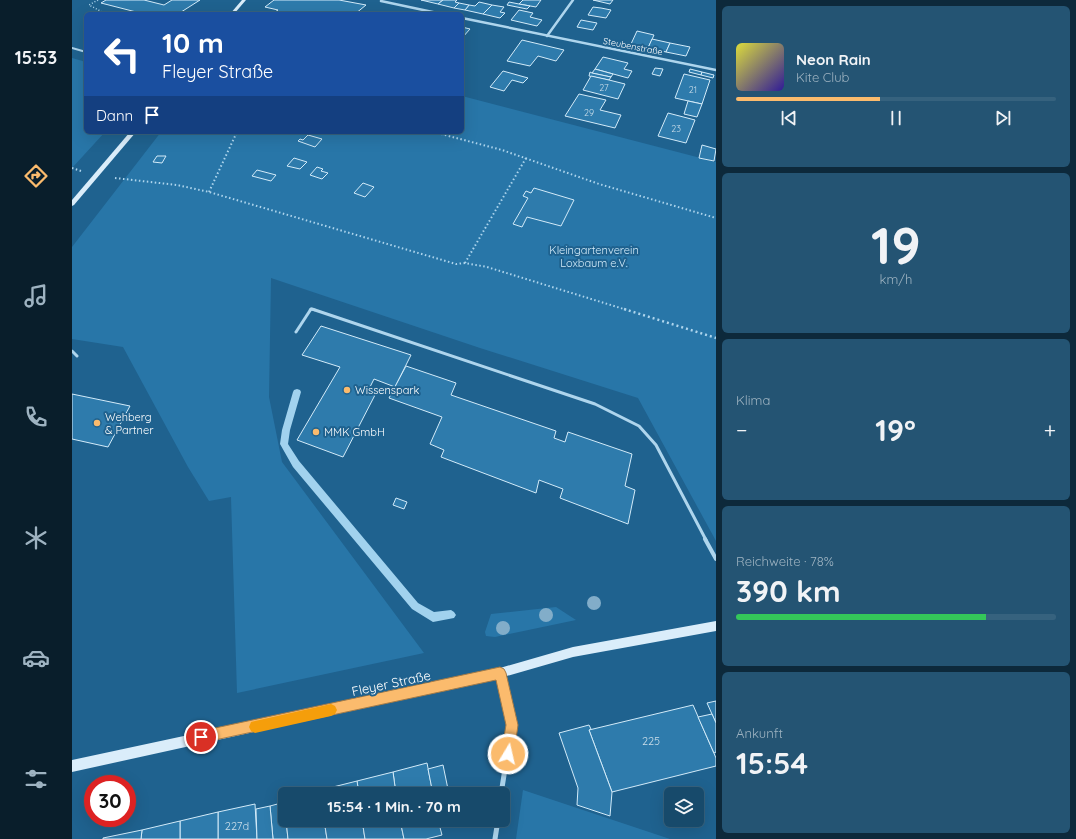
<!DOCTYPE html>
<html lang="de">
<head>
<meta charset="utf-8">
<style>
	:root { --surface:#174a6b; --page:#245473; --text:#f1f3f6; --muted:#9eb3c1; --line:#36627e; --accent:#fbbb6d }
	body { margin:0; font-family:Quicksand,sans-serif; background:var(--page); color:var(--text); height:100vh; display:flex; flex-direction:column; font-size:15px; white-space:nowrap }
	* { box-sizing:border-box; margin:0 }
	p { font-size:13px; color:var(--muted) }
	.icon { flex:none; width:22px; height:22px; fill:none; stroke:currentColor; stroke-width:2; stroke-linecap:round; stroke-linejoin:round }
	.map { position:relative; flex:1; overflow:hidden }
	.side { display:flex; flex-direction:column; gap:6px; padding:6px; background:#0d293b; width:360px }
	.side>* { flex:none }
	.guide { position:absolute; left:12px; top:12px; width:380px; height:122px; border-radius:6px; box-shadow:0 4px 16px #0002,0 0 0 1px var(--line); background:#1a4fa0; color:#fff; overflow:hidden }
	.controls { position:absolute; left:592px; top:787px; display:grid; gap:8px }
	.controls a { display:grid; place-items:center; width:40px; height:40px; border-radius:6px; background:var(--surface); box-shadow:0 4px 16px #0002,0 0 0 1px var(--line); font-size:20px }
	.speed { position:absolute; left:12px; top:775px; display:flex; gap:8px; font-size:20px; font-weight:700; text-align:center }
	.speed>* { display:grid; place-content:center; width:52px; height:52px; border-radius:50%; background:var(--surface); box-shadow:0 4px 16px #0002,0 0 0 1px var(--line); line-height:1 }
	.speed .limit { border:6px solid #d22; background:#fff; color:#111 }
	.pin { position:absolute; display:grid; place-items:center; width:34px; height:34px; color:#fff; margin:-17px; border:2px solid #fff; border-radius:50%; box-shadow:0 1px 4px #0007 }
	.me { position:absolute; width:44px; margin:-22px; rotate:9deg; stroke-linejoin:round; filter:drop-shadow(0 0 3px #0008) }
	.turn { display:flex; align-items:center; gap:14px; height:84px; padding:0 12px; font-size:18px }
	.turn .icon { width:52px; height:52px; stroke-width:2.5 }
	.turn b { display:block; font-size:28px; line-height:34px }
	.then { display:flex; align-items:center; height:38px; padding:0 12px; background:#0003; gap:8px; font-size:15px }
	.big { font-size:30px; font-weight:700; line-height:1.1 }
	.side .widget { flex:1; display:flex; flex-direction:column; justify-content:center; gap:6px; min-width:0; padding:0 14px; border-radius:6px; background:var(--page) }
	.side .dial { align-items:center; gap:0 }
	.dial b { font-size:52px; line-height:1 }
	.song { display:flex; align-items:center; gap:12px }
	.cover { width:48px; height:48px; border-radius:6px; background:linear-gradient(135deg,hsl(60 70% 55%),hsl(250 70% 35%)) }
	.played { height:4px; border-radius:2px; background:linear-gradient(90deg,var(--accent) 45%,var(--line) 45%) }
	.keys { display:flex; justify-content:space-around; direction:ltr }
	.heat { display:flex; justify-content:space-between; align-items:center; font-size:22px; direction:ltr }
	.charge { height:6px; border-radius:3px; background:linear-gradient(90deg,#34c759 78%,var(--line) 0) }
	.trip { position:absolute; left:206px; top:787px; width:232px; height:40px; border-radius:6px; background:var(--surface); box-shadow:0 4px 16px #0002,0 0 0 1px var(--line); font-weight:700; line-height:40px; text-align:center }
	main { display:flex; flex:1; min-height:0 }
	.menu { display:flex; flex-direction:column; width:72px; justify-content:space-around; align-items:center; background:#091e2b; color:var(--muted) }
	.menu .icon { width:28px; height:28px }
	.menu .selected { color:var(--accent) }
	.menu b { font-size:18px; color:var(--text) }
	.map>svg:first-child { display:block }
	.green { fill:#2876a8 }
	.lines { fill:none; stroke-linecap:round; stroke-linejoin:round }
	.stream { fill:#a1d2ee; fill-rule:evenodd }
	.building { fill:#2e7bac; stroke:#d3ebf9 }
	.path-far2 { stroke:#aed5ed; stroke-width:1.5; stroke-dasharray:1 2; stroke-linecap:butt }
	.path-far1 { stroke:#aed5ed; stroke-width:2; stroke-dasharray:1.5 2.5; stroke-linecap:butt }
	.path { stroke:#aed5ed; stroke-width:2.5; stroke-dasharray:2 3; stroke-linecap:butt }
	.lane-far3 { stroke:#aed5ed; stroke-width:2 }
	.lane-far2 { stroke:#aed5ed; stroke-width:2.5 }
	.lane-far1 { stroke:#aed5ed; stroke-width:3 }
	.lane { stroke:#aed5ed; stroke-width:4 }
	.street-far1 { stroke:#aed5ed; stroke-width:2.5 }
	.street { stroke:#aed5ed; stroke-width:5 }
	.secondary { fill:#daedfa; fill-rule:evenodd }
	.tree { fill:#82adc9 }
	.route { fill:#fbbb6d; stroke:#a37a47 }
	.slow { fill:#f59e0b }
	.poi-dot { fill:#fbbb6d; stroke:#1f628f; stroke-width:1.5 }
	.labels { text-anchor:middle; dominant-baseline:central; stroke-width:4; stroke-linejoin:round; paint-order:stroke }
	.far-street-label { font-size:9px; fill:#fff; stroke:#1f628f }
	.number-label { font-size:9px; fill:#cbdeea }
	.park-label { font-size:11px; fill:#d3ebf9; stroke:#1f628f }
	.poi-label { font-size:11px; fill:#fff; stroke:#1f628f; text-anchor:start }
	.near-number-label { font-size:11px; fill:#cbdeea }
	.near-street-label { font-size:13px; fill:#fff; stroke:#1f628f }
</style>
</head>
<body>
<main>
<nav class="menu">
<b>15:53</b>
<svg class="icon selected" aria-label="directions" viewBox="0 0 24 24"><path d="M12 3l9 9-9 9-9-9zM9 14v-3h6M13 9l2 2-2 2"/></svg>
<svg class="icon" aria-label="music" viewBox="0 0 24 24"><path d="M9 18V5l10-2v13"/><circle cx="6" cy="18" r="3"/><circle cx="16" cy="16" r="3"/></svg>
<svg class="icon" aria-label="phone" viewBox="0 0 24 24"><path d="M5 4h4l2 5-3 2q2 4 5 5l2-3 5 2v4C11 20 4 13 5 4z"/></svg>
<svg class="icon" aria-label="climate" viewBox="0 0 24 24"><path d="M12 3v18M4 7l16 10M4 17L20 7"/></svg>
<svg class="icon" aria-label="car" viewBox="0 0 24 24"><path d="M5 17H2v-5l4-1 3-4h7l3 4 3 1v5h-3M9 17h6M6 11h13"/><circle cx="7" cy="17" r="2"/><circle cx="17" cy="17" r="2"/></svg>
<svg class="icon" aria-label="filters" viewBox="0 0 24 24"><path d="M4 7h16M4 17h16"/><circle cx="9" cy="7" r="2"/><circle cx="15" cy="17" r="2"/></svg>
</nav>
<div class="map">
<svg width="644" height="839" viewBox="0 0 644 839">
	<rect width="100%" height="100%" fill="#1f628f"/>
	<!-- green -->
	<g class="green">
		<path d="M0 58 14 62V132H33L0 168Z"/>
		<path d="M390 96 644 162V541L566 398 408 348 199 278 197 397 210 462 352 653 165 693 159 497 137 501 116 467 51 347 0 339V247L89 132H390Z"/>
		<path d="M484 607 504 620 423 637 414 636 413 632 419 614Z"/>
		<path d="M451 790 598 839H444Z"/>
	</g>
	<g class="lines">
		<!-- stream -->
		<path class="stream" d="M225 389 228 390 229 392 218 430 216 444 227 461 346 603 362 612 379 610 382 612 384 615 382 618 361 622 340 609 221 467 208 444 210 430 221 392 222 390Z"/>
	</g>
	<!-- building -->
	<g class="building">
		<path d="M34 0H72L92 5 100 0H128L106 14H72L29 3Z"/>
		<path d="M202 0H267L294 5 283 14H200L206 10 193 7Z"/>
		<path d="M349 0H371L366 4Z"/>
		<path d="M371 0H385L383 2 387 3 382 8 366 4Z"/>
		<path d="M451 0H469L464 7 447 4Z"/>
		<path d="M521 0H541L538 4Z"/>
		<path d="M407 2 420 5 411 14 393 10 397 5 403 6Z"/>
		<path d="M437 2 447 4 458 6 455 9 435 5Z"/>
		<path d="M387 3 397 5 393 10 382 8Z"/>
		<path d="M420 5 432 7 428 12 433 13 428 18 411 14Z"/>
		<path d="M521 7 529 8 539 10 534 18 516 15Z"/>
		<path d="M447 10 461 13 458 17 470 20 465 26 439 20Z"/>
		<path d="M509 20 525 23 521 30 505 27Z"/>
		<path d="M390 27 398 29 390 38Z"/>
		<path d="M565 31 582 35 576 48 559 44Z"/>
		<path d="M580 39 598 43 594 52 576 48Z"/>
		<path d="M450 40 492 50 484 61 466 56 458 66 435 61Z"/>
		<path d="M598 43 618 47 614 56 594 52Z"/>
		<path d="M531 57 556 63 552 69 560 71 556 78 523 69Z"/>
		<path d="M583 68 591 69 588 76 580 74Z"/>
		<path d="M523 69 541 74 539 77 520 73Z"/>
		<path d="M618 69 630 72 629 75 617 72Z"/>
		<path d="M431 71 456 78 451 83 440 80 432 91 418 87Z"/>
		<path d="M518 72 520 73 539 77 537 80 517 76Z"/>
		<path d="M630 72 642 75 641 78 629 75Z"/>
		<path d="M612 74 638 80 630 104 603 98Z"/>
		<path d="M519 76 537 80 553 84 546 99 511 90Z"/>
		<path d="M507 94 534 100 528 110 549 115 543 128 493 116Z"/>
		<path d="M616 101 630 104 625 117 612 114Z"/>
		<path d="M596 113 623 120 614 143 586 136Z"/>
		<path d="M236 135 250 139 243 147 226 141 228 139 231 140Z"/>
		<path d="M630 145 644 149 642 161 627 158Z"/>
		<path d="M85 156H94L90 163 81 162Z"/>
		<path d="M222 158 235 162 228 169 215 166Z"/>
		<path d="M245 167 251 169 249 171 256 173 250 179 238 175Z"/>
		<path d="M185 170 204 175 199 181 180 176Z"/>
		<path d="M291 183 302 187 293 197 282 193Z"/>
		<path d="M462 188 502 200 489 226 455 217 450 227 441 224 456 198 451 196 454 191 459 193Z"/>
		<path d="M249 326 339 355 323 387 302 379 295 393 303 395 271 457 225 440 268 367 230 355Z"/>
		<path d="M334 366 384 383 379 395 484 431 482 438 493 442 496 432 560 454 553 486 563 490 556 524 488 498 491 489 467 480 464 493 369 457 372 450 358 444 370 417 317 398Z"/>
		<path d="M0 394 58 406 36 447 0 439Z"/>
		<path d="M324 498 335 502 332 509 321 505Z"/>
		<path d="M644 701V723L635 703Z"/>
		<path d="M621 705 644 758V766L540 792 517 730Z"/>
		<path d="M640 714 644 723V752L642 753 626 717Z"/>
		<path d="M517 725 519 729 517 730 540 792 538 816 505 805 506 788 487 733Z"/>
		<path d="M355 763 361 794H324L321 772Z"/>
		<path d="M371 765 377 794H361L356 769Z"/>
		<path d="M321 772 324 794H287L285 781Z"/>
		<path d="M285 781 287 794H250L249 790Z"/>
		<path d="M249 790 250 794H231Z"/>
		<path d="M213 802V820H214L216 839H201L198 806Z"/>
		<path d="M183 804 185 839H146V812Z"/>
		<path d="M198 806 201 839H185L184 809Z"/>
		<path d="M146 812V839H108V821Z"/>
		<path d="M214 820H252L255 839H216Z"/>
		<path d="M252 820H290L293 839H255Z"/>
		<path d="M290 820H328L332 839H293Z"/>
		<path d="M328 820H366L370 835 354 839H332Z"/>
		<path d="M366 820H383V821L367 825Z"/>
		<path d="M108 821V839H69L70 830Z"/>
		<path d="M70 830 69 839H31V838Z"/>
	</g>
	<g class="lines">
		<!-- path-far2 -->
		<g class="path-far2">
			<path d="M26 0 17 5 34 14"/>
			<path d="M362 132 373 135"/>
			<path d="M164 135 165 132"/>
		</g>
		<!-- path-far1 -->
		<g class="path-far1">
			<path d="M369 134 430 150 527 184 644 218"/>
			<path d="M0 168 9 171"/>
			<path d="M43 178 105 185 137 192 384 264 393 263 415 267 555 310"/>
			<path d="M137 192 164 134"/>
			<path d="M393 263 454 158"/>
		</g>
		<!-- path -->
		<path class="path" d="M552 309 644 338"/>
		<!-- lane-far3 -->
		<path class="lane-far3" d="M0 48 14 52"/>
		<!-- lane-far2 -->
		<path class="lane-far2" d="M238 310 239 309 243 310"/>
		<!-- lane-far1 -->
		<g class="lane-far1">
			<path d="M240 309 523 404 567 426 584 445 634 540"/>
			<path d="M224 332 239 309"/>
			<path d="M0 351 5 356"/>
		</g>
		<!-- lane -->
		<path class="lane" d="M633 539 644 559"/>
		<!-- street-far1 -->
		<g class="street-far1">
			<path d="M309 1 370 14"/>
			<path d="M390 18 644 70"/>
			<path d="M475 36 501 0"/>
		</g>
		<!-- street -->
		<g class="street">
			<path d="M428 674 440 725 429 794"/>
			<path d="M423 839 426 820"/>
		</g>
		<!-- secondary -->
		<g class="secondary">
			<path d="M170 0H174L162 14H158Z"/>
			<path d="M58 132H64L2 205 0 206V200Z"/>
			<path d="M644 621V631L501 657 428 678 0 772V760L428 668 501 647Z"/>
		</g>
	</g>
	<!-- trees -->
	<g class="tree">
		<circle cx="522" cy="603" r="7"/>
		<circle cx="474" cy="615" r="7"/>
		<circle cx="431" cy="628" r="7"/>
	</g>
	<!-- route -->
	<path class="route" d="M428 667 432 669 434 673 446 725 442 754 440 758 436 760 431 758 429 754 434 725 424 680 129 743 125 742 123 737 125 733 129 731Z"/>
	<!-- slow -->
	<path class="slow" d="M259 704 263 706 265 710 263 714 259 716 183 733 179 731 177 727 179 722 183 721Z"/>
	<!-- markers -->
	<g class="poi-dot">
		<circle cx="275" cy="390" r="4"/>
		<circle cx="25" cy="423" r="4"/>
		<circle cx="244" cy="432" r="4"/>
	</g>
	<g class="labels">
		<!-- far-street labels -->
		<g class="far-street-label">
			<text transform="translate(561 46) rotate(11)">Steubenstraße</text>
		</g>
		<!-- number labels -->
		<g class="number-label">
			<text x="532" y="87">27</text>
			<text x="621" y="89">21</text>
			<text x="517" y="112">29</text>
			<text x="604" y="128">23</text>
		</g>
		<!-- park labels -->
		<g class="park-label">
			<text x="522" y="250">Kleingartenverein<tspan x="522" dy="13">Loxbaum e.V.</tspan></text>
		</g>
		<!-- poi labels -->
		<g class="poi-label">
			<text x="283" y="390">Wissenspark</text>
			<text x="33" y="417">Wehberg<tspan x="33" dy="13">&amp; Partner</tspan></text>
			<text x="252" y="432">MMK GmbH</text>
		</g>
		<!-- near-number labels -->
		<g class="near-number-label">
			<text x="579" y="741">225</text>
			<text x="165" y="826">227d</text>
		</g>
		<!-- near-street labels -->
		<g class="near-street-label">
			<text transform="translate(319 683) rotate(-12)">Fleyer Straße</text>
		</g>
	</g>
</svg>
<div class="controls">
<a><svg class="icon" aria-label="layers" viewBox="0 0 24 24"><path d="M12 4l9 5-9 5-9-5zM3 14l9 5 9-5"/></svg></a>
</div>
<div class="speed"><div class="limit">30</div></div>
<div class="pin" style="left:129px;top:737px;background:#d93025"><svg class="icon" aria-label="arrive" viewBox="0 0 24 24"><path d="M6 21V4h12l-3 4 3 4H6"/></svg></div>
<svg class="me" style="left:436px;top:754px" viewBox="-20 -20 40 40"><circle r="17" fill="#fbbb6d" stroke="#fff" stroke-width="3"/><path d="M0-11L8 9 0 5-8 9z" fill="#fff"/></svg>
<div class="trip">15:54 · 1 Min. · 70 m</div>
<div class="guide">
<div class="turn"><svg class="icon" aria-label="left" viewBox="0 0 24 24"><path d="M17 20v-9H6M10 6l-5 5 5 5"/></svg><div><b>10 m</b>Fleyer Straße</div></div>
<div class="then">Dann<svg class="icon" aria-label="arrive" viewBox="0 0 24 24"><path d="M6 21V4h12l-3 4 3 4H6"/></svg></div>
</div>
</div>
<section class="side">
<div class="widget">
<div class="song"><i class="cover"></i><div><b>Neon Rain</b><p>Kite Club</p></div></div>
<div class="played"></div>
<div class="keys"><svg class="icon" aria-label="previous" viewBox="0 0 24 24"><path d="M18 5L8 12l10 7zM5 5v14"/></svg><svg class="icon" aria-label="pause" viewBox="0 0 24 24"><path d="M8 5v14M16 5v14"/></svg><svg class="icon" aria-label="next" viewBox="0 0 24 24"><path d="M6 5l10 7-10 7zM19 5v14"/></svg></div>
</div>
<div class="widget dial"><b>19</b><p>km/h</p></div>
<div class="widget"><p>Klima</p>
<div class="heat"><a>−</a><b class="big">19°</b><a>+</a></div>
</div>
<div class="widget"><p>Reichweite · 78%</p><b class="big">390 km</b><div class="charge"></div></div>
<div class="widget"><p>Ankunft</p><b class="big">15:54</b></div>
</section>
</main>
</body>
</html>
